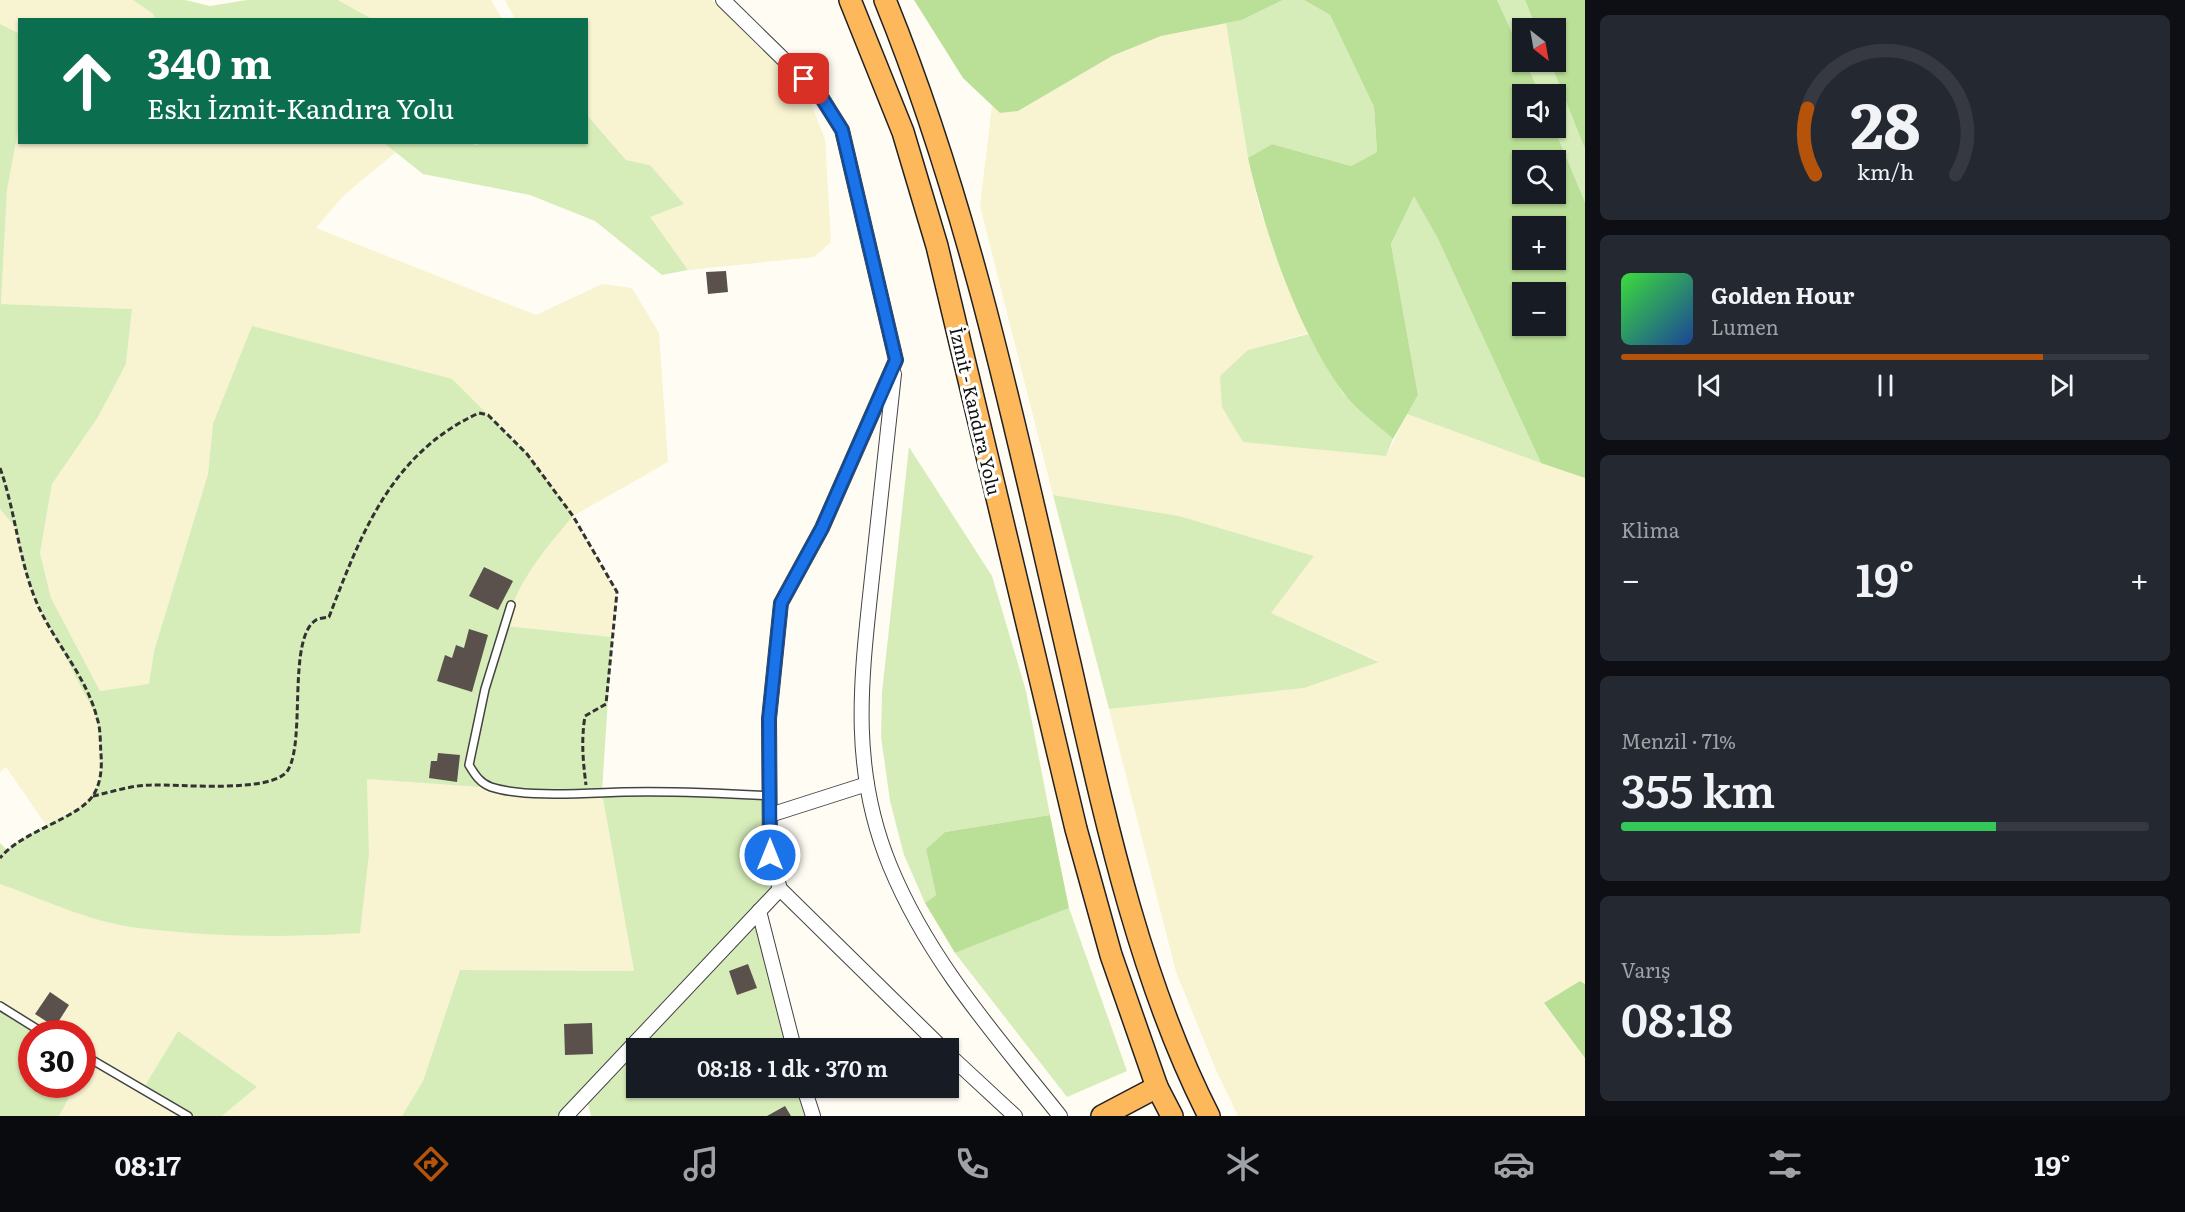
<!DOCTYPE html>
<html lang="tr">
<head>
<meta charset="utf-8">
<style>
	:root { --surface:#171b24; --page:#242831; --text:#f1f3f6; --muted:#9ea1a6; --line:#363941; --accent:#b45309 }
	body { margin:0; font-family:Literata,serif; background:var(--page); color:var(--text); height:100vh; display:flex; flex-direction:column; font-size:22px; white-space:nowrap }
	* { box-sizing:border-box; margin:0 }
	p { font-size:20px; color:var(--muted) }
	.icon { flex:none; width:33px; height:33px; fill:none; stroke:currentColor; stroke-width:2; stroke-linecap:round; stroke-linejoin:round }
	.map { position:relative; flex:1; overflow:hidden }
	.panel { display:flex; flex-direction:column; gap:15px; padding:15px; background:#0d0f14; width:600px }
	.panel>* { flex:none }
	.top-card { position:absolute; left:18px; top:18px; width:570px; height:126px; border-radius:0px; box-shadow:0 2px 4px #0004; background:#0b6e4f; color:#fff; overflow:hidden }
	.needle { width:39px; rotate:149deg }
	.buttons { position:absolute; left:1512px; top:18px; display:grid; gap:12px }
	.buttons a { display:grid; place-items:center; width:54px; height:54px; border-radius:0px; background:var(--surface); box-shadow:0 2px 4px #0004; font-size:30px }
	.speed { position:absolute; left:18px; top:1020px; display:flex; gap:12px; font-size:30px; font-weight:700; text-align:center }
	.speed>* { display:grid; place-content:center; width:78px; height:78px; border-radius:50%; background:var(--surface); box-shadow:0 2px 4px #0004; line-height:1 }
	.speed .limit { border:9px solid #d22; background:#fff; color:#111 }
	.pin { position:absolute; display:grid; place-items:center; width:51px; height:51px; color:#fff; margin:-26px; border-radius:12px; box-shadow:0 3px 9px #0006 }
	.me { position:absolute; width:66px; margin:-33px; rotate:0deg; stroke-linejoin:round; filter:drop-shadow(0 0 4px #0008) }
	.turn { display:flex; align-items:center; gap:21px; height:126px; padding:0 30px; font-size:27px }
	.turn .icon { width:78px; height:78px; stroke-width:2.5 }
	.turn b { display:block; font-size:42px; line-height:51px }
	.big { font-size:45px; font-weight:600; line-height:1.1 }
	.panel .widget { flex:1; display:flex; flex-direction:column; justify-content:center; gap:9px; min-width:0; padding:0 21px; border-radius:9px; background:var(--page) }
	.panel .dial { align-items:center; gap:0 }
	.dial svg { height:156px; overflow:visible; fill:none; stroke:var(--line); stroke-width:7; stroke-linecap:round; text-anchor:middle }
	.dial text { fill:var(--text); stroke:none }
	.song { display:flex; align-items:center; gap:18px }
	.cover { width:72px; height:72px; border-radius:9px; background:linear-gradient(135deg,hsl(120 70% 55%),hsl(220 70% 35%)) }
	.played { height:6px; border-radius:3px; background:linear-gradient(90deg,var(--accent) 80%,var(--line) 80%) }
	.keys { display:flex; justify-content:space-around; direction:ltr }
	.heat { display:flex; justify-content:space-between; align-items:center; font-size:33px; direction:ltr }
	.charge { height:9px; border-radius:4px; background:linear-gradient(90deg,#34c759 71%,var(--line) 0) }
	.trip { position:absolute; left:626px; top:1038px; width:333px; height:60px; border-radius:0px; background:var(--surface); box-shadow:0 2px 4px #0004; font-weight:600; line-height:60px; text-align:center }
	.menu { display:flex; height:96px; justify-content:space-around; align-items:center; background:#090b0e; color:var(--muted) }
	.menu .icon { width:42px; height:42px }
	.menu .current { color:var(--accent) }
	.menu b { font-size:27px; color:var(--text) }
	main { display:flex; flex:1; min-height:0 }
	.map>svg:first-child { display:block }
	.farmland { fill:#f8f3d1 }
	.green { fill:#d6edb9 }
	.forest { fill:#badf97; fill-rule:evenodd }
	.building { fill:#5a514c }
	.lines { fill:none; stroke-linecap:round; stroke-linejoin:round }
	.service-casing { stroke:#434343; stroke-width:10 }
	.minor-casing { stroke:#434343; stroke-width:16 }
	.trunk-casing { stroke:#212121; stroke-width:24 }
	.path { stroke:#323232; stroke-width:3; stroke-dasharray:6 3; stroke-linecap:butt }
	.service { stroke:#fff; stroke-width:7 }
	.minor { stroke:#fff; stroke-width:14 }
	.trunk { stroke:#feb85c; stroke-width:21 }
	.route-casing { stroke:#114b97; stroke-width:15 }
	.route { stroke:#1a73e8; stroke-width:10 }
	.labels { text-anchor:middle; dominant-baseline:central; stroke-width:6; stroke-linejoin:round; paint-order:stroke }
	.street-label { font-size:18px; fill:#101010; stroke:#fff }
</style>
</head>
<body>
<main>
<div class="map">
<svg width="1585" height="1116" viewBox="0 0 1585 1116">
	<rect width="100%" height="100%" fill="#fffcf4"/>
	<!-- farmland -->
	<g class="farmland">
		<path d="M0 0H133L153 14 155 19 20 20 19 34 0 24Z"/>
		<path d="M338 0H491L502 19H372Z"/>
		<path d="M505 0H712L786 73 811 104 825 139 831 242 814 257 688 270 649 217 684 204 650 165 626 160 587 115 586 20 515 19Z"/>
		<path d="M1226 23 1248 158 1260 210 1308 333 1248 350 1386 456 1407 414 1585 478V984L1580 981 1544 1004 1585 1058V1116H1238L1216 1070 1176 972 1109 709 1304 688 1379 661 1270 613 1314 556 1179 516 1053 495 980 206 992 106 1000 113 1018 111 1112 56 1161 36Z"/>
		<path d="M19 126 20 142 384 143 396 152 344 195 316 228 536 315 602 284 632 288 659 333 668 462 573 516 617 592 612 637 505 626 511 605 535 560 572 516 502 428 488 415 213 424 208 474 154 651 149 685 100 691 51 598 40 553 52 484 98 417 126 364 132 309 1 304 7 190Z"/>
		<path d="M0 509 16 528 23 564 35 598 97 718 102 766 99 783 93 796 80 807 46 825 6 767 0 772Z"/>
		<path d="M367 779 602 793 634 971 460 970 423 1081 402 1116H222L257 1087 178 1031 143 1089 186 1116H59L76 1085 82 1084 83 1073 90 1059 83 1054 82 1034 45 1033 0 1006V884L70 910 129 926 228 934 317 936 369 853Z"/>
	</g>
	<!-- green -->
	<g class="green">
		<path d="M133 0H185L210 6 247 0H338L372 19H155L153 14Z"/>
		<path d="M1283 0H1304L1330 15 1374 107 1377 152 1351 166 1272 144 1248 158 1226 23 1242 20Z"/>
		<path d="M1497 0H1525L1536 28H1522V57Z"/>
		<path d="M0 24 20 34 19 126 7 190 1 304 132 309 126 364 98 417 52 484 40 553 51 598 100 691 149 684 154 651 208 474 213 424 252 326 452 379 527 454 573 516C543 551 518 581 505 626L612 637 602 792 771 796 780 889 760 912 794 1048H636V1088H804L813 1116H591L586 1096 566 1116H402L423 1081 460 970 634 971 602 793H566L367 779 369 853 360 933C284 938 206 937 131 927 86 920 42 899 0 884V843L7 850 21 839 80 807 93 796 99 783 102 766 97 718 35 598 23 564 16 528 0 509Z"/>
		<path d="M1525 62H1550L1585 149V202L1554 128 1556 94H1540Z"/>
		<path d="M587 115 626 160 650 165 684 204 650 217 688 270 662 275 595 221 530 195 423 174 384 143 467 142 476 145 484 142H586Z"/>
		<path d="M1414 195 1438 239 1541 463 1407 414 1418 395 1391 244Z"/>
		<path d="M1308 334 1343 393 1393 439 1386 456 1243 442 1222 407 1220 376 1248 350Z"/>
		<path d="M909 447 992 576 1026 691 1050 815 945 832 926 849 936 895 925 903 904 855 890 801 881 737 882 692Z"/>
		<path d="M1053 495 1179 516 1314 556 1271 613 1379 662 1304 688 1109 709Z"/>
		<path d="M1069 908 1127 1071 1067 1097 955 953Z"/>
		<path d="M0 1006 45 1033 32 1034V1084L76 1085 59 1116H0Z"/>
		<path d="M178 1031 257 1087 222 1116H188L143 1089Z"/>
	</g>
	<!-- forest -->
	<g class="forest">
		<path d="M914 0H1283L1242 20 1161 36 1112 56 1018 111 1000 113 963 78Z"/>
		<path d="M1304 0H1497L1540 94H1522V128H1554L1585 202V478L1541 463 1438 239 1414 196 1391 244 1418 395 1393 439C1377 424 1355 409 1343 392 1297 329 1265 233 1248 158L1272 144 1351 166 1377 152 1374 107 1330 15ZM1556 160V194H1522V160ZM1556 226V260H1522V226ZM1556 292V326H1522V292Z"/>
		<path d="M1525 0H1585V149L1550 62H1556V28H1536Z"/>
		<path d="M1050 815 1069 908 955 953 925 903 936 895 926 849 945 832Z"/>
		<path d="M1580 981 1585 984V1058L1544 1003Z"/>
	</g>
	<!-- building -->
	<g class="building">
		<path d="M726 271 728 292 708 294 706 272Z"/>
		<path d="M484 567 513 581 498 610 469 596Z"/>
		<path d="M469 629 488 635 472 692 437 681 445 655 452 658 456 645 464 648Z"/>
		<path d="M438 753 460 755 457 782 429 778 431 761H437Z"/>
		<path d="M748 964 757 988 737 995 729 971Z"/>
		<path d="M50 992 69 1005 55 1027 35 1014Z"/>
		<path d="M592 1023 593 1054 565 1055 564 1024Z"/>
		<path d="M785 1106 791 1116H767Z"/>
	</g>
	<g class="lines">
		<!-- service casing -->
		<g class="service-casing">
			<g id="service">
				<path d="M511 605 485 689 469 765C475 775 480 783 491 787 524 798 588 793 624 792 673 791 721 793 771 796"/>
				<path d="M0 1006 45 1034"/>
				<path d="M82 1054 188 1116"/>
			</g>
		</g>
		<!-- minor casing -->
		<g class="minor-casing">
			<g id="minor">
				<path d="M723 0 820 95 842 130 896 360 822 528 781 603 769 719 770 855 780 889 942 1048"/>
				<path d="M894 374C887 439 880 503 873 568 862 673 848 764 890 866 929 961 997 1037 1060 1116"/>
				<path d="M770 815 867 784"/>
				<path d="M759 911 794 1048"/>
				<path d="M948 1054 1015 1116"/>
				<path d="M804 1088 813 1116"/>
				<path d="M566 1116 780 889"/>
			</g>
		</g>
		<!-- trunk casing -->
		<g class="trunk-casing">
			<g id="trunk">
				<path d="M850 0 903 132 937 246 1076 829 1111 955 1157 1087 1172 1116"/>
				<path d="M885 0C972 214 1018 441 1070 664 1104 814 1139 979 1209 1116"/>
				<path d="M1102 1116 1157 1087"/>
			</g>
		</g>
		<!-- path -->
		<g class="path">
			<path d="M0 468C15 510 18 554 34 596 50 638 86 674 97 718 101 729 100 743 101 754 102 768 101 782 94 794 79 819 23 830 0 858"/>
			<path d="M93 796C112 792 132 785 151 785 177 784 274 794 288 770 306 740 287 638 316 620 319 618 325 618 329 617 361 534 391 453 479 413L488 415 527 454 573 516 617 592 606 704 585 716C581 741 583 761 586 785"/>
		</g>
		<!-- service -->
		<use href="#service" class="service"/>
		<!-- minor -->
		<use href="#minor" class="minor"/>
		<!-- trunk -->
		<use href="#trunk" class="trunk"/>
	</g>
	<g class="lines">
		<!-- route casing -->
		<g class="route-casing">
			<path id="route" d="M770 855 769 719 781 603 822 528 896 360 842 130 820 95 804 79"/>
		</g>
		<!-- route -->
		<use href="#route" class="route"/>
	</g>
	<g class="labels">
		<!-- street labels -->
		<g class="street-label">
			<text transform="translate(976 411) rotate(77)">İzmit - Kandıra Yolu</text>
		</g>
	</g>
</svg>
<div class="buttons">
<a><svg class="needle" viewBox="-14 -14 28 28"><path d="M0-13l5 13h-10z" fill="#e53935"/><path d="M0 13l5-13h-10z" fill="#9ea1a6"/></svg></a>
<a><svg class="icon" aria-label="sound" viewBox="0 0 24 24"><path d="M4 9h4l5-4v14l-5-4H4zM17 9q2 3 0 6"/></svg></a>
<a><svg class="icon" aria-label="search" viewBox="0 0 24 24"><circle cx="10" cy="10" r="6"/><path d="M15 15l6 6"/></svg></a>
<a>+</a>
<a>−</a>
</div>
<div class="speed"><div class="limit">30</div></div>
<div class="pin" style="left:804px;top:79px;background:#d93025"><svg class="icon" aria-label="arrive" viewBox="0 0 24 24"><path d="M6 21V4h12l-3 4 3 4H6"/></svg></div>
<svg class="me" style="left:770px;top:855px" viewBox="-20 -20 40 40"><circle r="17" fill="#1a73e8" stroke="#fff" stroke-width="3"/><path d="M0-11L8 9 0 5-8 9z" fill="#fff"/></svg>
<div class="trip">08:18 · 1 dk · 370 m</div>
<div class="top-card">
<div class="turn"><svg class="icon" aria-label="ahead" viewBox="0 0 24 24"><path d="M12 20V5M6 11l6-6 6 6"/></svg><div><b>340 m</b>Eskı İzmit-Kandıra Yolu</div></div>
</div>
</div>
<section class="panel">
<div class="widget dial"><svg viewBox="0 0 100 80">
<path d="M14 69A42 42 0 1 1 86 69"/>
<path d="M14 69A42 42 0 0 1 10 35" stroke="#b45309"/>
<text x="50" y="56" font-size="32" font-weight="700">28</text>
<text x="50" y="72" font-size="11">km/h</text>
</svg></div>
<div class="widget">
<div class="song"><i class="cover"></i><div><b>Golden Hour</b><p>Lumen</p></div></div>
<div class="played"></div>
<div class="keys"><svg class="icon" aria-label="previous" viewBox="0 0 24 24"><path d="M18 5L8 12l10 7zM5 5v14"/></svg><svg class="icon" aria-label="pause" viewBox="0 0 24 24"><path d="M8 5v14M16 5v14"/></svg><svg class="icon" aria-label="next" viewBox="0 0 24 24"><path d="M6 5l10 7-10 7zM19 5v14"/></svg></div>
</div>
<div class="widget"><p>Klima</p>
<div class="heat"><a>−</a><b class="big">19°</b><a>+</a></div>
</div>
<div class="widget"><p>Menzil · 71%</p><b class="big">355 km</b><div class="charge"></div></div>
<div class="widget"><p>Varış</p><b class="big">08:18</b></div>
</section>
</main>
<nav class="menu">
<b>08:17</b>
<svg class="icon current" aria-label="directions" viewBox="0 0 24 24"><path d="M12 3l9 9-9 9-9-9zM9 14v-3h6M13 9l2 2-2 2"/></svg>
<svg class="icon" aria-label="music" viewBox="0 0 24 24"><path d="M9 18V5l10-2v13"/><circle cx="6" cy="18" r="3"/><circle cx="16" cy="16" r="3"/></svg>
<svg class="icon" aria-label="phone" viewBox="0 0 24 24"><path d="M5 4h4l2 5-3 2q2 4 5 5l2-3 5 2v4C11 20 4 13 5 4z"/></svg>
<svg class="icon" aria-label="climate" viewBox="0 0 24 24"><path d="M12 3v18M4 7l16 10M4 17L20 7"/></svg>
<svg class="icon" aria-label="car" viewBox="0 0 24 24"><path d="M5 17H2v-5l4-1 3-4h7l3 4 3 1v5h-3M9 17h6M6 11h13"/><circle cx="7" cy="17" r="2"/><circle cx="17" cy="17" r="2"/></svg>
<svg class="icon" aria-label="filters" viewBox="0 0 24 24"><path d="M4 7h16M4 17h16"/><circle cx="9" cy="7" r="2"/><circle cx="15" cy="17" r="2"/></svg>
<b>19°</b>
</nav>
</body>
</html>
